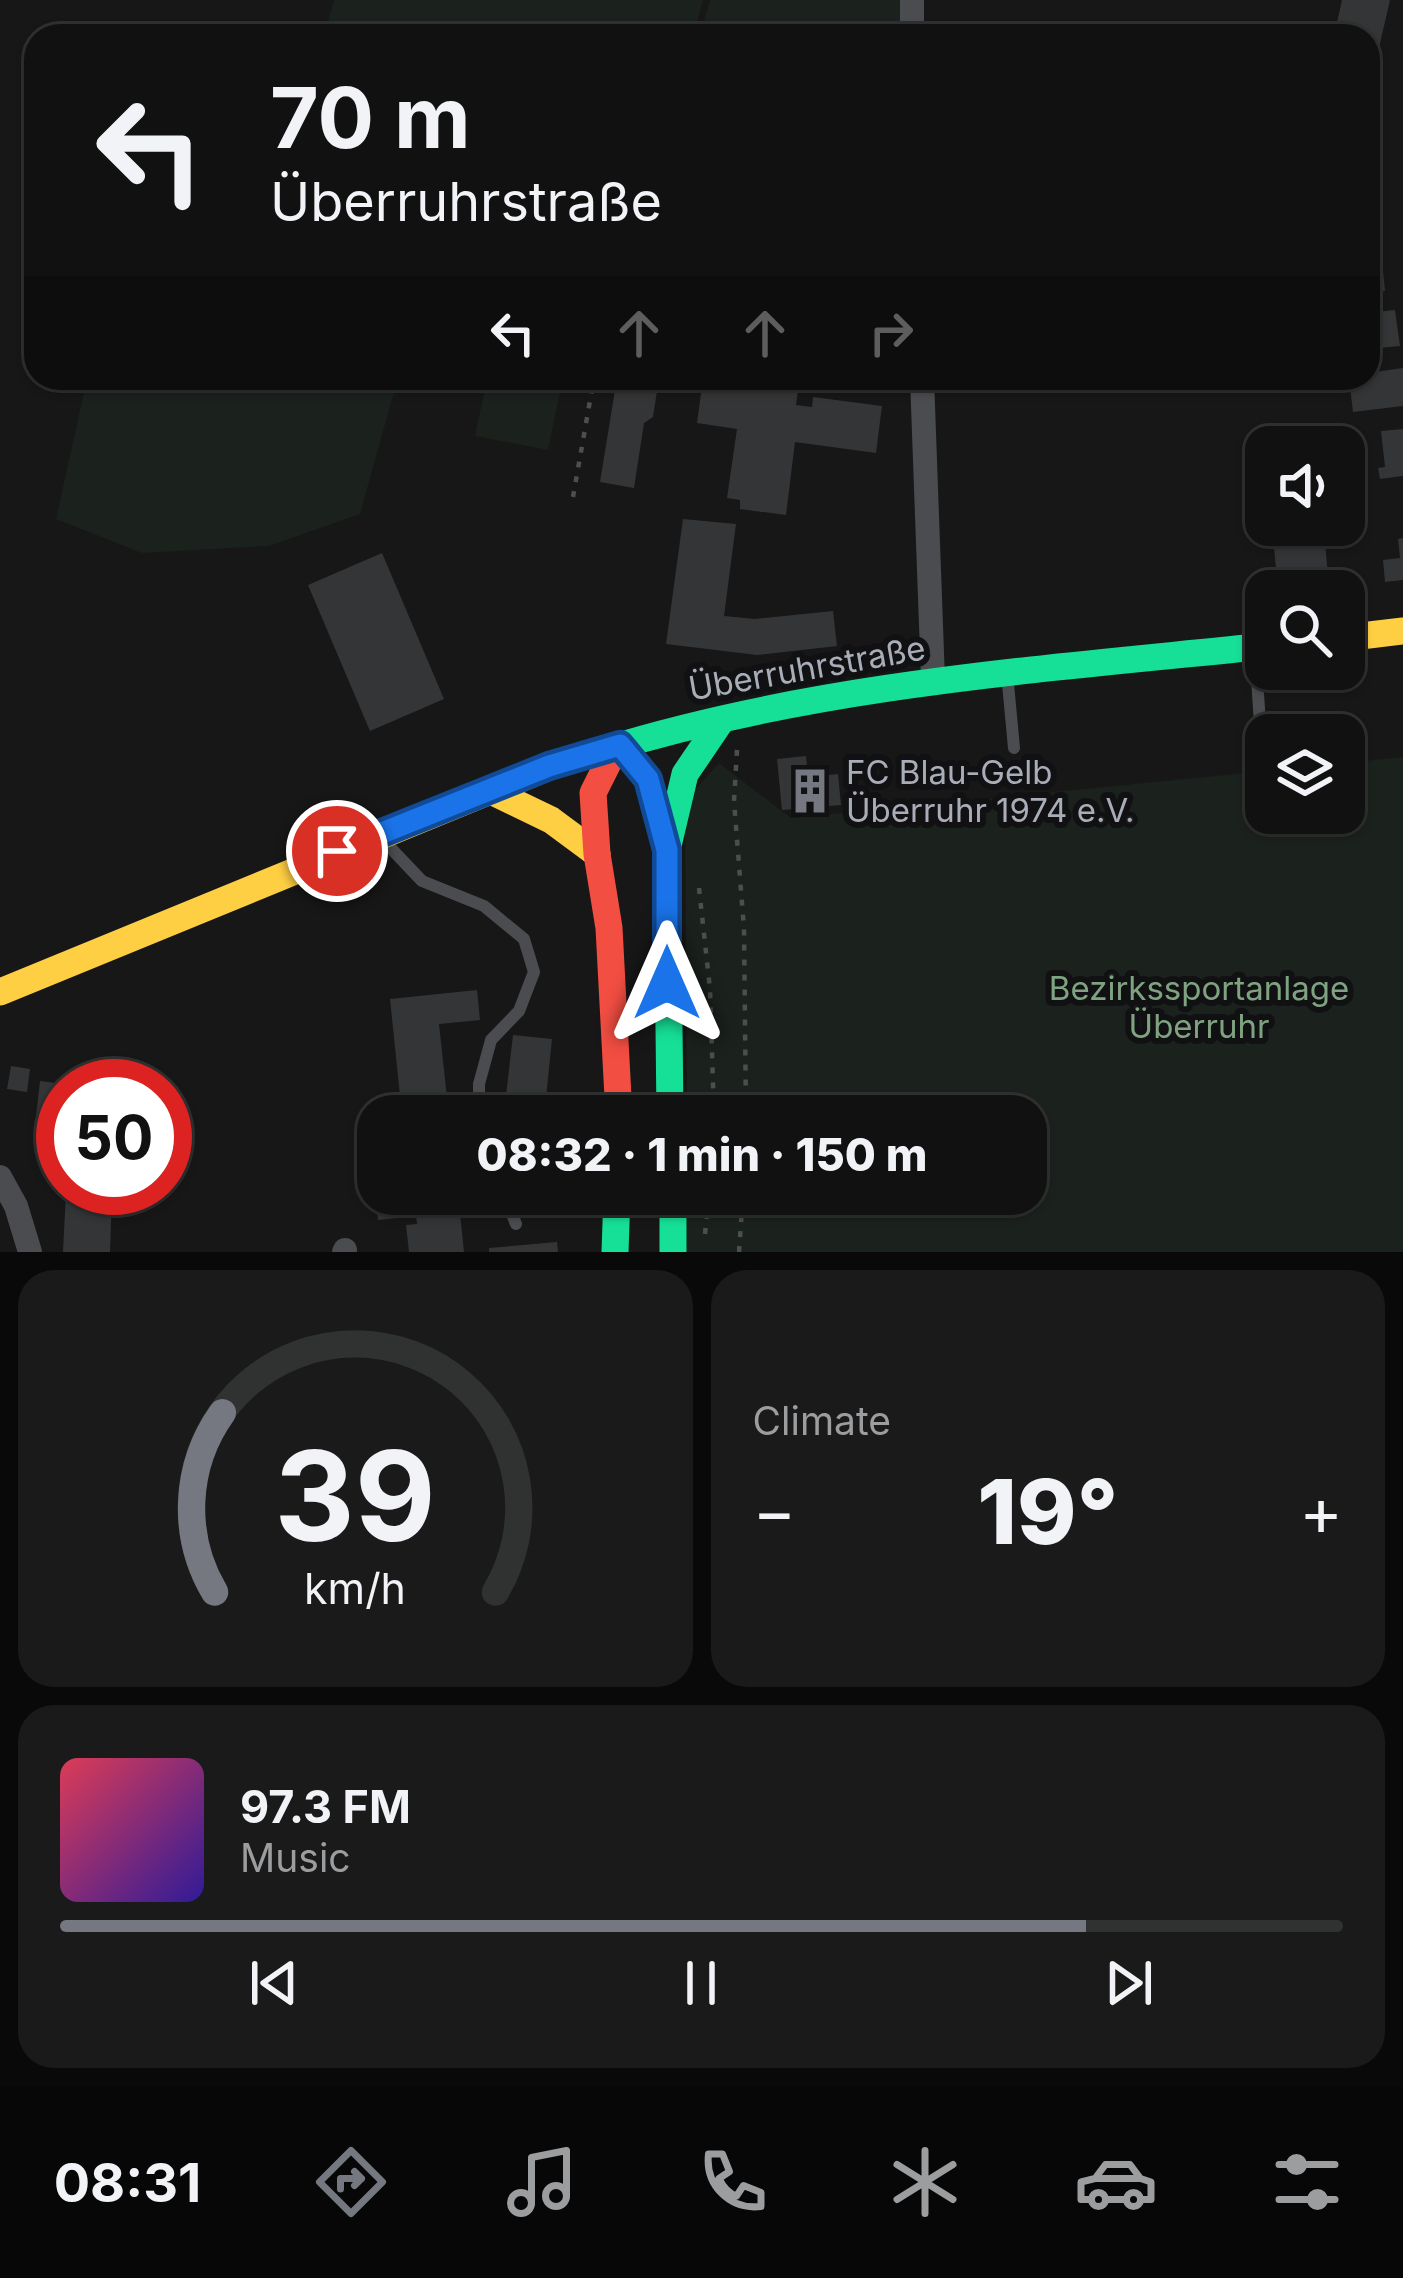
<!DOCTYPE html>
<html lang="en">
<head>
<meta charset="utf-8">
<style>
	:root { --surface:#111; --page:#1a1a1a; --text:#f1f3f6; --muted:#9c9d9f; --line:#303131; --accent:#757880 }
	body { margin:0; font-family:Inter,sans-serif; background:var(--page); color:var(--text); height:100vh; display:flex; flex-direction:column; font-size:45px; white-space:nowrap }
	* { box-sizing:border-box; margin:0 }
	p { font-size:39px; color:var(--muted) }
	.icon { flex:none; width:66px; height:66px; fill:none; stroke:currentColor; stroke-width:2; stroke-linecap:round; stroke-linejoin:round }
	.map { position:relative; height:1252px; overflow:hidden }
	.side { display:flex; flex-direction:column; gap:18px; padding:18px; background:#090909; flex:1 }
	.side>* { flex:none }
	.top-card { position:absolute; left:24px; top:24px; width:1356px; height:366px; border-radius:36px; box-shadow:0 3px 9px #0004,0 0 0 3px var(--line); background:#111; color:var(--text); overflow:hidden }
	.buttons { position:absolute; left:1245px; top:426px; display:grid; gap:24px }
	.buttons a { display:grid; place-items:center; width:120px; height:120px; border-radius:24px; background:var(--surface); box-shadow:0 3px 9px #0004,0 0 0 3px var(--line); font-size:60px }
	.speed { position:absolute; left:36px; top:1059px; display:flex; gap:24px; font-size:60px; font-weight:700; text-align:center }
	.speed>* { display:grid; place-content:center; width:156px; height:156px; border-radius:50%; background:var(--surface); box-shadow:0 3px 9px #0004,0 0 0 3px var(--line); line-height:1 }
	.speed .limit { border:18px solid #d22; background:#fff; color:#111 }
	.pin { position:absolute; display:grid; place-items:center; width:102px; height:102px; color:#fff; margin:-51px; border:6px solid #fff; border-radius:50%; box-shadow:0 3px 12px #0007 }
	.me { position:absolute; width:132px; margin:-66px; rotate:0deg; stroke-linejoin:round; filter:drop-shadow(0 0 9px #0008) }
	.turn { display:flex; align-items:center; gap:42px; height:252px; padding:0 48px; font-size:54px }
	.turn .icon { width:156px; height:156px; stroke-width:2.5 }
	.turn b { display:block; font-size:84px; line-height:102px }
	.lanes { display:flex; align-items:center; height:114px; padding:0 48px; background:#0003; justify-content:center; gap:60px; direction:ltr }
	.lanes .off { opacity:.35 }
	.big { font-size:90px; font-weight:800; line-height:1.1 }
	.side .card { flex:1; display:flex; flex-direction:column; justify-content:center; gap:18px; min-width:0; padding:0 42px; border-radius:36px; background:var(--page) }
	.side .dial { align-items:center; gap:0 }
	.dial svg { height:312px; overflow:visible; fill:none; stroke:var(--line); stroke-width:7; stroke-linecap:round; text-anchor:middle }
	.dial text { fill:var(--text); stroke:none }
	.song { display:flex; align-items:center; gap:36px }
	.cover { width:144px; height:144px; border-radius:18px; background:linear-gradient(135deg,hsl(350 70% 55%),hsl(250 70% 35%)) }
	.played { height:12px; border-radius:6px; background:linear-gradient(90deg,var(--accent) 80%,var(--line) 80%) }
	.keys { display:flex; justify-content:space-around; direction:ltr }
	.heat { display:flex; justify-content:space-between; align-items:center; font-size:66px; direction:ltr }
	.side .tiles { flex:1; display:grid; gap:18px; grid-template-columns:1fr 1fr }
	.card:last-child { grid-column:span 2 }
	.trip { position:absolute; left:357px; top:1095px; width:690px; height:120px; border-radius:36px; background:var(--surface); box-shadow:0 3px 9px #0004,0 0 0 3px var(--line); font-weight:800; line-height:120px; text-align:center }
	.tab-bar { display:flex; height:192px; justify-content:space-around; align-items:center; background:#070707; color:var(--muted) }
	.tab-bar .icon { width:84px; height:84px }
	.tab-bar .selected { color:var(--accent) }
	.tab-bar b { font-size:54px; color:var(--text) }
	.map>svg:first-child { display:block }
	.green { fill:#1b211c }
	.building { fill:#343537 }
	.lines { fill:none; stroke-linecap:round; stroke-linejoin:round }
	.path { stroke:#4d4e52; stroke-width:4.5; stroke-dasharray:6 9; stroke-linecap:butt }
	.lane { stroke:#4b4c50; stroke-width:12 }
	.street { stroke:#4b4c50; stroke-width:24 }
	.fast { stroke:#16e098; stroke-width:27 }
	.slow { stroke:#ffcf43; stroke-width:27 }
	.jam { stroke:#f24e42; stroke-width:27 }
	.route-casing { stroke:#114b97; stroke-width:30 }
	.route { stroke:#1a73e8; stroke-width:21 }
	.labels { text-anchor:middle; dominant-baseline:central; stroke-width:12; stroke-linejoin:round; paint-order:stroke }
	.street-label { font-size:33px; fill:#a8adb8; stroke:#111113 }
	.poi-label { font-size:33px; fill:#a8adb8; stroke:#111113; text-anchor:start }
	.park-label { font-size:33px; fill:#7fa381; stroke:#111113 }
</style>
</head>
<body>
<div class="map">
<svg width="1403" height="1252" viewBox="0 0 1403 1252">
	<rect width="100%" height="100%" fill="#171717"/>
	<!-- green -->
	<g class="green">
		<path d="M334 0H703L693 36H324Z"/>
		<path d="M710 0H906L908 36H700Z"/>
		<path d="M87 378H398L360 514 269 546 142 553 56 519Z"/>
		<path d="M487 378H563L548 450 475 436Z"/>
		<path d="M1403 757V1252H687L688 1194H1026V1116H687L685 835 693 792 719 763 791 818 1266 771V813H1344V763Z"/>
	</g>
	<!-- building -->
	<g class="building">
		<path d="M1342 0H1390L1378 52 1368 50V36H1349L1350 30 1336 27Z"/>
		<path d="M1381 251 1385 291 1368 293V252Z"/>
		<path d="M1395 310 1400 346 1368 349V313Z"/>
		<path d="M1403 368V406L1353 412 1349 378H1368V373Z"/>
		<path d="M617 378H652L649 389 657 391 653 417 644 423 634 488 600 482Z"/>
		<path d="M703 378H757L756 385 798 390 796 405 812 407 813 397 882 406 876 453 795 442 786 515 740 509V500L727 498 737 429 697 423Z"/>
		<path d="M1403 429V476L1380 479 1378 468 1385 467 1381 431Z"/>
		<path d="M683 519 736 524 724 616 755 619 833 611 837 646 757 655 666 644Z"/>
		<path d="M1403 538V580L1385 582 1383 560 1400 558 1398 539Z"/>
		<path d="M1325 542 1329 588 1278 591 1274 547Z"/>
		<path d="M382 553 444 699 370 731 308 585Z"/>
		<path d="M806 756 808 777 838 774 841 805 782 810 777 759Z"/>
		<path d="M477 990 480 1020 439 1024 449 1116H379L378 1108 401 1105 390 999Z"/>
		<path d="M513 1035 552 1039 545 1108 505 1104Z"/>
		<path d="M11 1066 30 1069 27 1092 7 1089Z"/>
		<path d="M40 1081 63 1084V1138L34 1135Z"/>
		<path d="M378 1126V1191H375L368 1127Z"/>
		<path d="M66 1192 112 1194 110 1252H63Z"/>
		<path d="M375 1194H458L464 1252H409L406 1225 417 1224 416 1216 378 1220Z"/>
		<path d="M557 1242 558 1252H489V1248Z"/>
	</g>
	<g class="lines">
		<!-- path -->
		<g class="path">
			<path d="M573 497 594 378"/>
			<path d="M737 750 734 801 744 929 746 1116"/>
			<path d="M699 888 710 989 714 1116"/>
			<path d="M705 1234 709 1194"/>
			<path d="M739 1252 743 1194"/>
		</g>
		<!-- lane -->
		<g class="lane">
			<path d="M1255 648 1260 724"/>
			<path d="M1007 673 1014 748"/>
			<path d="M383 840 422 881 484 906 524 939 534 972 519 1011 491 1040 479 1084V1116"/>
			<path d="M504 1194 516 1224"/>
		</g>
		<!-- street -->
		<g class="street">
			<path d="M912 0V36"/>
			<path d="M922 378 933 680"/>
			<path d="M0 1177 16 1206 30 1252"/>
			<path d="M344 1252 345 1250"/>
		</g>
		<!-- fast -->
		<g class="fast">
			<path d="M605 750C819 684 1045 669 1266 646"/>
			<path d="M670 1116 667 850 685 774 721 721"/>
			<path d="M673 1194V1252"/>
			<path d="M615 1252 617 1194"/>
		</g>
		<!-- slow -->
		<g class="slow">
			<path d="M1344 638 1403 631"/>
			<path d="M620 744 648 779 665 843"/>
			<path d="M489 790 551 820 597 854"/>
			<path d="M0 992 549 767 605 750"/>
		</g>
		<!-- jam -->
		<path class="jam" d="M617 745 593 793 597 854 609 928 619 1116"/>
	</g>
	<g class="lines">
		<!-- route casing -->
		<g class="route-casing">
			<path id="route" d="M337 851 549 766 620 745 648 779 667 850V983"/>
		</g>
		<!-- route -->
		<use href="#route" class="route"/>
	</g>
	<!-- icons -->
	<defs>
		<g id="building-bare" transform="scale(3.6)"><path d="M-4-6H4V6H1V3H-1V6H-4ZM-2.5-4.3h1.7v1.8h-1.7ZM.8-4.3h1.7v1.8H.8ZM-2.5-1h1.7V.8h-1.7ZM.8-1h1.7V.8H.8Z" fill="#757880" stroke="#111113" stroke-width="2.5" paint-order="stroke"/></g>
	</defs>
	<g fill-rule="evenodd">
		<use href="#building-bare" x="810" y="791"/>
	</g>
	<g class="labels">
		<!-- street labels -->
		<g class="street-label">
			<text transform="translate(807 668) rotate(-10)">Überruhrstraße</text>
		</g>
		<!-- poi labels -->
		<g class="poi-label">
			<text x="846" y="772">FC Blau-Gelb<tspan x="846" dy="38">Überruhr 1974 e.V.</tspan></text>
		</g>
		<!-- park labels -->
		<g class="park-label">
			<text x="1199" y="988">Bezirkssportanlage<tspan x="1199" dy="38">Überruhr</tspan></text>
		</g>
	</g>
</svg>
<div class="buttons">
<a><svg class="icon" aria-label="sound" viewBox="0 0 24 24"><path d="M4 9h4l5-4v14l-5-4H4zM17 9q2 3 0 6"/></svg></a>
<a><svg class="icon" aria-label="search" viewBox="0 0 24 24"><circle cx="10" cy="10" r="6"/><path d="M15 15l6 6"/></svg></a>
<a><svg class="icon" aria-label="layers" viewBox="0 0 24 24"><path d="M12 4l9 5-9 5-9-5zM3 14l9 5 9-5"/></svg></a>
</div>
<div class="speed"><div class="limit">50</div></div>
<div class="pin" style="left:337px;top:851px;background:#d93025"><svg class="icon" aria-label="arrive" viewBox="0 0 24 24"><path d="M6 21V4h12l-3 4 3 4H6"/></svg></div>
<svg class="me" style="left:667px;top:983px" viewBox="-20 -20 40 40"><path d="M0-17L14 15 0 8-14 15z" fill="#1a73e8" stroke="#fff" stroke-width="4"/></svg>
<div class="trip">08:32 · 1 min · 150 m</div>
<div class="top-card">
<div class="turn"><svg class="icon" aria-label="left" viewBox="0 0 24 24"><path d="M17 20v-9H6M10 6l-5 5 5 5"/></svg><div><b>70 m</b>Überruhrstraße</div></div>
<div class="lanes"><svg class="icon" aria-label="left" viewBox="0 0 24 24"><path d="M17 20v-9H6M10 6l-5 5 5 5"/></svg><svg class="icon off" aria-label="ahead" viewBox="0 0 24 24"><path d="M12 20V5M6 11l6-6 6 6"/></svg><svg class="icon off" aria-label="ahead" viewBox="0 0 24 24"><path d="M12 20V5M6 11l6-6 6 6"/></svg><svg class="icon off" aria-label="right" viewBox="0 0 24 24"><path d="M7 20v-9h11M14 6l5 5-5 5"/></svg></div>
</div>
</div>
<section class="side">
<div class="tiles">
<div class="card dial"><svg viewBox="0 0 100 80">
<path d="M14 69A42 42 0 1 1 86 69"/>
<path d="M14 69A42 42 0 0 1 16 23" stroke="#757880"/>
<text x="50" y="56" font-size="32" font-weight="700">39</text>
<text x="50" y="72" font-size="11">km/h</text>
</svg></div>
<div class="card"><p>Climate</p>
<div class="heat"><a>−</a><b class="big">19°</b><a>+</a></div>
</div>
<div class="card">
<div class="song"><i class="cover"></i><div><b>97.3 FM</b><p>Music</p></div></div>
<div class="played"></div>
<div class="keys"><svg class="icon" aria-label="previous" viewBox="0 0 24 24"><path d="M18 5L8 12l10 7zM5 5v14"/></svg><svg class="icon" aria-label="pause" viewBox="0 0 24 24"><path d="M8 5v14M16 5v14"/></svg><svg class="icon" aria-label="next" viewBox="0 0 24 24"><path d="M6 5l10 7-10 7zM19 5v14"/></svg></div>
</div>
</div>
</section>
<nav class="tab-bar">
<b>08:31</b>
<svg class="icon selected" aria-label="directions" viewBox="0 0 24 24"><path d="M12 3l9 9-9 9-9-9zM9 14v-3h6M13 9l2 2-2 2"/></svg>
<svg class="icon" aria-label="music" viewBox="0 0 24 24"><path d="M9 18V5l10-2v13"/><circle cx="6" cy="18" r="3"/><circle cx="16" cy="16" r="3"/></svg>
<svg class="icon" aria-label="phone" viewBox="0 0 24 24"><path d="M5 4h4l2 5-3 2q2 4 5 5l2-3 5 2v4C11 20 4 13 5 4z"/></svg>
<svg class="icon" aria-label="climate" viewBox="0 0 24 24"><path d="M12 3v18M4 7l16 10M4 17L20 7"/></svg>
<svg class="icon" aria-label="car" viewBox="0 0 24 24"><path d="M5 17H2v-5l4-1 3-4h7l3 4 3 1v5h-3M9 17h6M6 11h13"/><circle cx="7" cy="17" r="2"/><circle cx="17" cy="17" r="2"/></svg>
<svg class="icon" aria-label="filters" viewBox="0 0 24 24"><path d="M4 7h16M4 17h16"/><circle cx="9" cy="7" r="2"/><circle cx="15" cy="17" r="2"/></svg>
</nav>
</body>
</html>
